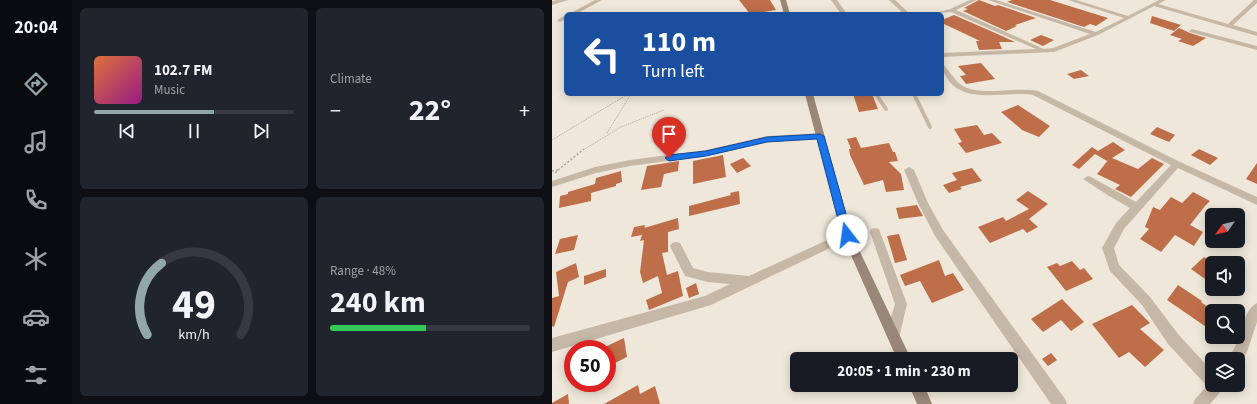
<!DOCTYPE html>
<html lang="en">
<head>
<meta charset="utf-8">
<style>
	:root { --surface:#171b24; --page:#20242c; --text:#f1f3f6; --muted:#9ea1a6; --line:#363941; --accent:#92a7ac }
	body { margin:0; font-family:"Source Sans 3",sans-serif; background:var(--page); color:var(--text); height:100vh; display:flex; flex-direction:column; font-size:15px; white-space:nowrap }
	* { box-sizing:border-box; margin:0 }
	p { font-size:13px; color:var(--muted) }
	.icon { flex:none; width:22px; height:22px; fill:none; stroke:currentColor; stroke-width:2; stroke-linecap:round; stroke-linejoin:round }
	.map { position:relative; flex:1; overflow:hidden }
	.sheet { display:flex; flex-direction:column; gap:8px; padding:8px; background:#0d0f14; width:480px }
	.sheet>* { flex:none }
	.guide { position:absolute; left:12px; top:12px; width:380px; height:84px; border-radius:6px; box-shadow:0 2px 10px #0003; background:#1a4fa0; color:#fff; overflow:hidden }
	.needle { width:26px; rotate:236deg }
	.controls { position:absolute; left:653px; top:208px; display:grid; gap:8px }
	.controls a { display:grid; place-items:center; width:40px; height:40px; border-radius:6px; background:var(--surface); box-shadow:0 2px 10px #0003; font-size:20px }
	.speed { position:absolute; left:12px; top:340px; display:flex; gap:8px; font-size:20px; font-weight:700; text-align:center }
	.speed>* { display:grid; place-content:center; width:52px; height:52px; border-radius:50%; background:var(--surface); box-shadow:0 2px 10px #0003; line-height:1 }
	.speed .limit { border:6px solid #d22; background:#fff; color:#111 }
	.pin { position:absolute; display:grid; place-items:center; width:34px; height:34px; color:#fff; margin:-41px -17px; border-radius:50% 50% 50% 0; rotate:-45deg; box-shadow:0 0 4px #0007 }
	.pin .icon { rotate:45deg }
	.me { position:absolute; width:44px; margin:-22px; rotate:345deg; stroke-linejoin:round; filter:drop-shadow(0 0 3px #0008) }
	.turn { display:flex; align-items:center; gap:14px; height:84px; padding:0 12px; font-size:18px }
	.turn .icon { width:52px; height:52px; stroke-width:2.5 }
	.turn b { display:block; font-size:28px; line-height:34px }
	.big { font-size:30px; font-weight:700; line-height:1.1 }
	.sheet .widget { flex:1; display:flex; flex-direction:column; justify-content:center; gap:6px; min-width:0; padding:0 14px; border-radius:6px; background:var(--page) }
	.sheet .dial { align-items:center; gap:0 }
	.dial svg { height:104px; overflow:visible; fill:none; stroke:var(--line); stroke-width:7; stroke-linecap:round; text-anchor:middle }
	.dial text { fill:var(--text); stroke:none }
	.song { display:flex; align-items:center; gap:12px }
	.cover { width:48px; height:48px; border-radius:6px; background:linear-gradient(135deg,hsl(20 70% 55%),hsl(310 70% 35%)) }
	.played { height:4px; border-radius:2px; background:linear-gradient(90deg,var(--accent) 60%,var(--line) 60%) }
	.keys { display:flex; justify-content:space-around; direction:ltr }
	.heat { display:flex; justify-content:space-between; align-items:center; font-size:22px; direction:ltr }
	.charge { height:6px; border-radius:3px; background:linear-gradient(90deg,#34c759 48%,var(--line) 0) }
	.sheet .tiles { flex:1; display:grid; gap:8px; grid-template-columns:repeat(2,1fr) }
	.trip { position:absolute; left:238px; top:352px; width:228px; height:40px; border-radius:6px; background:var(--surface); box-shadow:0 2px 10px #0003; font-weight:700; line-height:40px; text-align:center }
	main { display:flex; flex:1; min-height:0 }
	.dock { display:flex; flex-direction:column; width:72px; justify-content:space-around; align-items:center; background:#090b0e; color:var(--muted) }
	.dock .icon { width:28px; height:28px }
	.dock .on { color:var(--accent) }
	.dock b { font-size:18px; color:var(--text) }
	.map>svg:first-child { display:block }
	.building { fill:#be6f4a }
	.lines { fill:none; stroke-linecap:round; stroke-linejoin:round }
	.path-far1 { stroke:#b2a291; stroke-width:1; stroke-dasharray:1 1; stroke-linecap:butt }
	.path { stroke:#b2a291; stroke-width:1.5; stroke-dasharray:2 2; stroke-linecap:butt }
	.service { stroke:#c6b8a7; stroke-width:4 }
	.minor { fill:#c6b8a7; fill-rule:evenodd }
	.secondary { fill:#9a8778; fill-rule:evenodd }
	.route { fill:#1a73e8; stroke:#114b97 }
</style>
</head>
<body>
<main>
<nav class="dock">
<b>20:04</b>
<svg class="icon on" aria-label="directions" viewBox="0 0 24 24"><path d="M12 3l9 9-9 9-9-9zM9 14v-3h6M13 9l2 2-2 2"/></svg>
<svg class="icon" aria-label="music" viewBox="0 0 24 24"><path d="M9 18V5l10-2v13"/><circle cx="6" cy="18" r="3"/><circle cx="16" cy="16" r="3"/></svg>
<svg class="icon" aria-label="phone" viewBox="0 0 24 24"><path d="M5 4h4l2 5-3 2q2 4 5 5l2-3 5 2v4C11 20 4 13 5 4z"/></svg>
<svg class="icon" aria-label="climate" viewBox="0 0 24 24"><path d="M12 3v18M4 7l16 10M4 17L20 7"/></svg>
<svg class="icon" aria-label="car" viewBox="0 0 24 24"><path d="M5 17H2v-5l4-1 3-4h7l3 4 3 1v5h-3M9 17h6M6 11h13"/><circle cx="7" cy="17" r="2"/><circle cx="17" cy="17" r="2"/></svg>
<svg class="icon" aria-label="filters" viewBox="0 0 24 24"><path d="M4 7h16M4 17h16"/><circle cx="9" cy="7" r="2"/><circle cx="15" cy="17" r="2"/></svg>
</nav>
<section class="sheet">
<div class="tiles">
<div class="widget">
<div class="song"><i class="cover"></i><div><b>102.7 FM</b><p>Music</p></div></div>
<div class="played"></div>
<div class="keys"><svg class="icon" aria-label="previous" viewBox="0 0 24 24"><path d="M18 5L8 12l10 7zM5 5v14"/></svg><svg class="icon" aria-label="pause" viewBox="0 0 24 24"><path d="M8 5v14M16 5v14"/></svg><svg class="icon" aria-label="next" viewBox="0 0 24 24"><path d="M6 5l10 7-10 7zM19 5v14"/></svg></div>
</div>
<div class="widget"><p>Climate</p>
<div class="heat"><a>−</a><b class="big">22°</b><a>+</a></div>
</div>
<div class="widget dial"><svg viewBox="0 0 100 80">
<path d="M14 69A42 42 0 1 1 86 69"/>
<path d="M14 69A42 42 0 0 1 25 14" stroke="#92a7ac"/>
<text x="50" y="56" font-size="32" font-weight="700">49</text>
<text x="50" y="72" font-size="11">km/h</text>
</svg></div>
<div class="widget"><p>Range · 48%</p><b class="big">240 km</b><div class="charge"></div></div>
</div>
</section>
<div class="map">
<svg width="705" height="404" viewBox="0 0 705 404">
	<rect width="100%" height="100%" fill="#efe7da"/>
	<!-- building -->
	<g class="building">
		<path d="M187 0H218L224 10 198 14Z"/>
		<path d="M427 0 443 6 446 5 484 18 463 25 465 26 454 31 411 11 416 9 412 8Z"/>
		<path d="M460 0H498L556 18 544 26 538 24 532 27 455 2Z"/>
		<path d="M402 15 450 36 463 42H447L450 49 427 50 424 41H428L390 23V20Z"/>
		<path d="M600 16 629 25 622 31 598 23Z"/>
		<path d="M627 28 638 33 654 38 641 46 626 41 630 39 618 35Z"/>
		<path d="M489 35 502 40 491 46 478 40Z"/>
		<path d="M429 63 443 79 414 84 408 76 414 75 406 66Z"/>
		<path d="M529 70 537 76 522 79 515 74Z"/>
		<path d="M301 94H320L326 109 307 112Z"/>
		<path d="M466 105 498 126 487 137 470 130 449 112Z"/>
		<path d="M425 125 432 135 440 133 450 143 414 153 406 143 410 142 402 129Z"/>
		<path d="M605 127 623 135 617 142 598 134Z"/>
		<path d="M304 137 309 148 337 143 341 152H343L346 161 337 162 349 174 352 190 334 192 331 180 312 185 298 155 297 149H299L295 139Z"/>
		<path d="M561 142 573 150 560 158 586 169 600 158 612 164 579 197 563 189 568 185 545 174 557 159 555 161 543 154 527 169 520 165 540 147 546 151Z"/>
		<path d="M647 149 666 158 658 165 639 155Z"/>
		<path d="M171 155 174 177 141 184V161Z"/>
		<path d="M191 158 199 166 185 173 178 164Z"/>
		<path d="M127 161 126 171 112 174 109 187 89 190 95 166Z"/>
		<path d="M705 163V184L694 179Z"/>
		<path d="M420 168 430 181 408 187 410 189 397 193 391 185 405 180 400 173Z"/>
		<path d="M69 171 70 182 64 184V186L39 193V201L7 208 8 196 16 194V192L43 184 44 178Z"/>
		<path d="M187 191 188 204 137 216V206L179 195 178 193Z"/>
		<path d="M476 191 496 204 477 219 486 227 475 233 471 229 438 243 426 227 451 217 454 221 477 209 464 200Z"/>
		<path d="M641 192 658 201 653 206 638 225 651 232 642 246 623 235 609 252 588 239 597 229 593 227 601 207 608 210 619 197 630 203Z"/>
		<path d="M365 205 371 216 347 219 344 208Z"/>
		<path d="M126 218 127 229 116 232V252L110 253 115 275 126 271 131 296 97 310 94 300 110 293 106 276 91 283 88 272 92 240 88 241 90 235 79 237 82 227 93 225 92 230V228Z"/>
		<path d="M347 234 355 260 343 263 335 236Z"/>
		<path d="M26 235 22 250 3 254 8 239Z"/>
		<path d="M652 257 660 262V284L639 269Z"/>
		<path d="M387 260 393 276 401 273 412 290 380 303 368 281 353 286 348 275Z"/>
		<path d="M520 261 528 270 532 268 541 279 514 291 495 267 505 263 508 266Z"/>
		<path d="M24 263 27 277 16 282 2 327 0 326V298L7 296 4 272Z"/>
		<path d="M54 269V277L32 285V276Z"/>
		<path d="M144 283 147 294 137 298 134 288Z"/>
		<path d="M626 285 650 301 649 302 660 310V331L615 300Z"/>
		<path d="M510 299 532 322 519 331 509 320 491 332 479 319Z"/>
		<path d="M580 305 598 323 588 329 612 350 593 367 577 352 567 358 540 324Z"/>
		<path d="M72 338 75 357 55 367V346Z"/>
		<path d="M499 353 505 360 496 366 490 359Z"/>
		<path d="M86 385 88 394 103 386 108 404H52Z"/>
		<path d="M16 394 17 404H0V403Z"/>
	</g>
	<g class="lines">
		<!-- path-far1 -->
		<g class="path-far1">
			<path d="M55 133 79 94"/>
			<path d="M0 140 76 94"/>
			<path d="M31 150 69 127 112 110"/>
		</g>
		<!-- path -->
		<g class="path">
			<path d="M6 170 32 149"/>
			<path d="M0 171 6 170 2 174"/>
		</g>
		<!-- service -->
		<g class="service">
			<path d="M324 94 334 109"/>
			<path d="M362 94 378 127"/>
		</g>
		<!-- minor -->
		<g class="minor">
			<path d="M6 0H16L0 5V1Z"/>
			<path d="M43 0H50L24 14H17Z"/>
			<path d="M279 0H285L295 14H289Z"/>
			<path d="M337 0H343L358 14H352Z"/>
			<path d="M418 0H425L404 10 492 49 501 48 538 34 436 0H444L544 32 572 18 516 0H524L576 16 607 0H614L606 4 676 24 702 0H705V3L681 25 705 32V36L602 6 546 35 502 52 390 57V53L484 49 399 12 379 14 398 9Z"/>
			<path d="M14 15V19L8 22 5 20Z"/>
			<path d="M640 29 705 46V50L638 32 637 31Z"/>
			<path d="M390 64 392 65C397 71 402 79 408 84 426 98 463 86 486 91L628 162 705 197V205L626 168 572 229 562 248 567 265 598 297 626 334 660 371V385H672L670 390 658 404H641L643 399 655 386 616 344 590 305 558 271 550 248 564 223 578 208 557 196 531 179 536 176 539 177 584 202 619 165 481 95C455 90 416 105 397 81 393 75 390 71 390 64Z"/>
			<path d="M268 133 271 134V138L215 142 154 156 78 166 44 173 0 187V181L43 167 78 160 154 150 215 136Z"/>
			<path d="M357 167 362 170 376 203 391 230 513 399 515 404H499L383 236 366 203 352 170Z"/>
			<path d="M323 228 327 229 328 232 355 304 348 334 346 338 341 340 336 338 334 334 343 304 318 232 319 229Z"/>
			<path d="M295 231 299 232 300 235 299 238 159 305 0 352V338L153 296 178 284 156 282 133 276 118 246 120 243 124 242 128 243 141 268 156 272 197 276Z"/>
			<path d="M705 303V322L695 352 686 365V359H676C679 353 683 348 685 342 690 331 693 308 705 303Z"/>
		</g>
		<!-- secondary -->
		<g class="secondary">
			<path d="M228 0H234L238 14H232Z"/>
			<path d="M253 94H261L300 235 359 359H345L290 235Z"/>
			<path d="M357 385H372L380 404H365Z"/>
		</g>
	</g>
	<!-- route -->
	<path class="route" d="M268 134 272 136 300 235 295 239 290 235 265 139 215 142 154 156 117 161 113 158 117 155 154 151 215 137Z"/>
</svg>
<div class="controls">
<a><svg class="needle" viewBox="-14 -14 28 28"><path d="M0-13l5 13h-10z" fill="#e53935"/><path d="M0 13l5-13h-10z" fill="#9ea1a6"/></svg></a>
<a><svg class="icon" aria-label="sound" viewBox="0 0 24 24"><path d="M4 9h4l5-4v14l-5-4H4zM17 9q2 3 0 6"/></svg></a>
<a><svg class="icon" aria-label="search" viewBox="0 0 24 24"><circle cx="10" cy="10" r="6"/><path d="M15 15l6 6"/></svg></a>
<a><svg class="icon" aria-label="layers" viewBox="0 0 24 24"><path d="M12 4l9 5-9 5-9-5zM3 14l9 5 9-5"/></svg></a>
</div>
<div class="speed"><div class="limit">50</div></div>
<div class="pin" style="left:117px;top:158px;background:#d93025"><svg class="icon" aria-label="arrive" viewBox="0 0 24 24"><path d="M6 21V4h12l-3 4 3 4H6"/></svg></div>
<svg class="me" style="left:295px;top:235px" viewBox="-20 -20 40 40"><circle r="19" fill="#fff"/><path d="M0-13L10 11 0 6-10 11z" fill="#1a73e8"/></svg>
<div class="trip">20:05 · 1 min · 230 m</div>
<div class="guide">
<div class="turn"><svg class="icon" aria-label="left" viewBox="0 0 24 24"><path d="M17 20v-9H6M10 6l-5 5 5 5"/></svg><div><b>110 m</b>Turn left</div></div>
</div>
</div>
</main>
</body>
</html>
